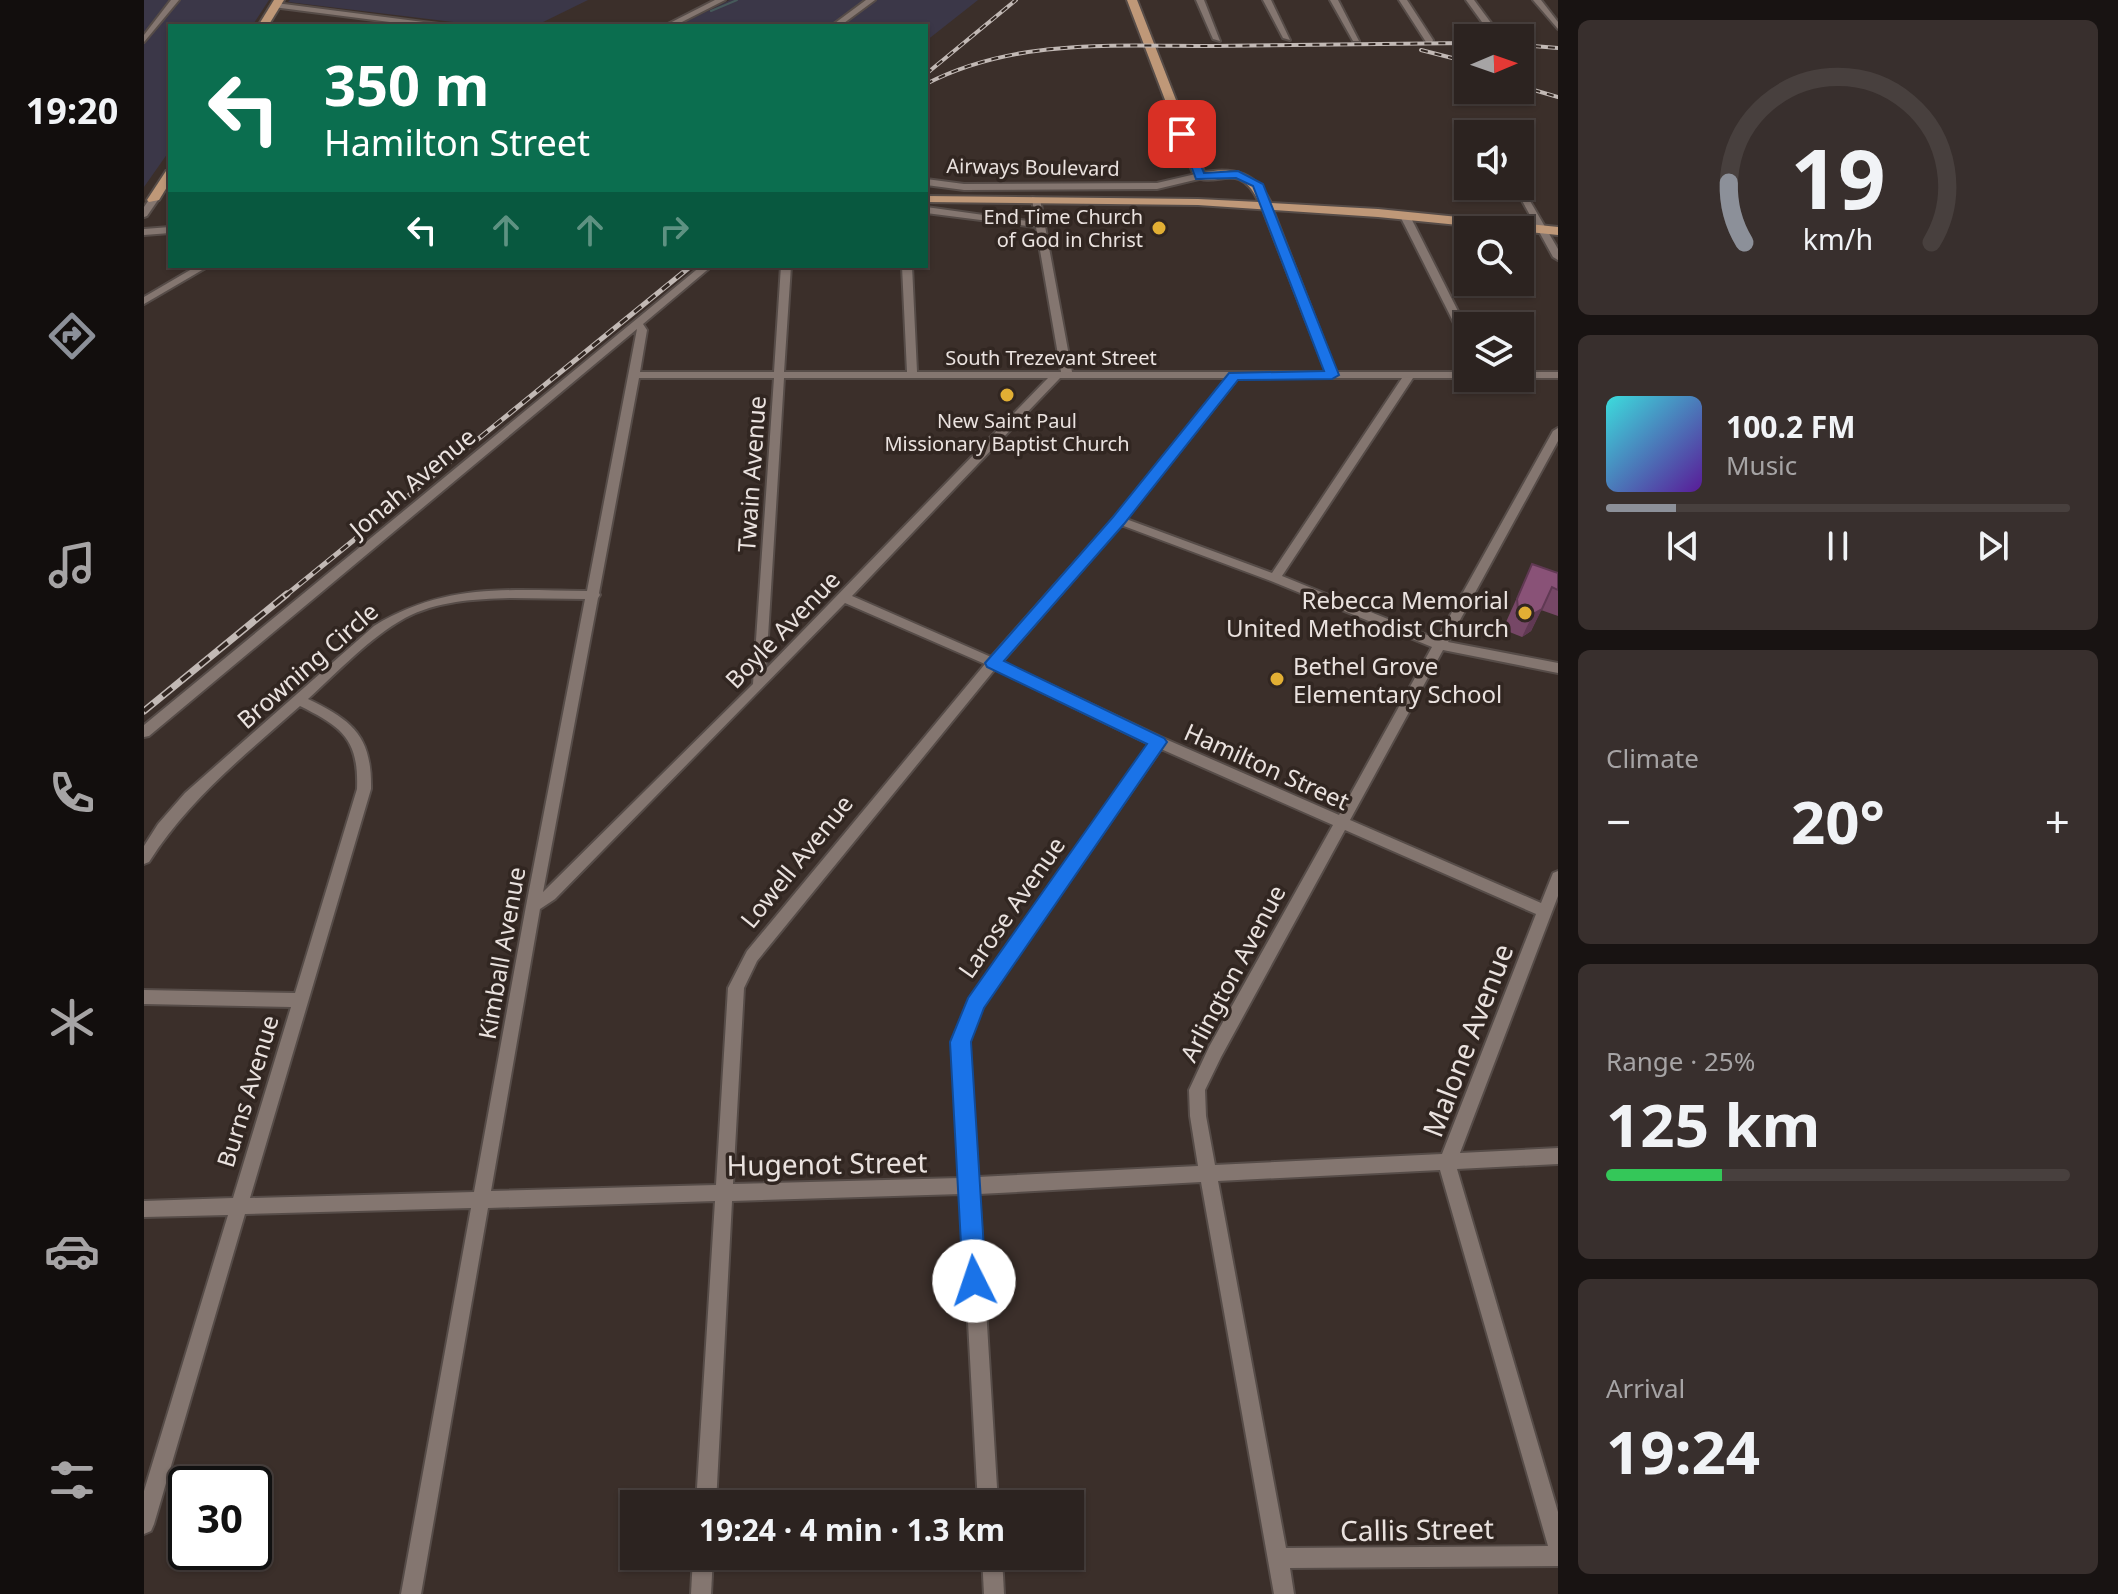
<!DOCTYPE html>
<html lang="en">
<head>
<meta charset="utf-8">
<style>
	:root { --surface:#2c2320; --page:#382f2d; --text:#f1f3f6; --muted:#a6a4a5; --line:#48403e; --accent:#8c9099 }
	body { margin:0; font-family:"Noto Sans",sans-serif; background:var(--page); color:var(--text); height:100vh; display:flex; flex-direction:column; font-size:30px; white-space:nowrap }
	* { box-sizing:border-box; margin:0 }
	p { font-size:26px; color:var(--muted) }
	.icon { flex:none; width:44px; height:44px; fill:none; stroke:currentColor; stroke-width:2; stroke-linecap:round; stroke-linejoin:round }
	.map { position:relative; flex:1; overflow:hidden }
	.panel { display:flex; flex-direction:column; gap:20px; padding:20px; background:#181312; width:560px }
	.panel>* { flex:none }
	.banner { position:absolute; left:24px; top:24px; width:760px; height:244px; border-radius:0px; box-shadow:0 2px 6px #0004,0 0 0 2px var(--line); background:#0b6e4f; color:#fff; overflow:hidden }
	.needle { width:52px; rotate:88deg }
	.fabs { position:absolute; left:1310px; top:24px; display:grid; gap:16px }
	.fabs a { display:grid; place-items:center; width:80px; height:80px; border-radius:0px; background:var(--surface); box-shadow:0 2px 6px #0004,0 0 0 2px var(--line); font-size:40px }
	.speed { position:absolute; left:24px; top:1466px; display:flex; gap:16px; font-size:40px; font-weight:700; text-align:center }
	.speed>* { display:grid; place-content:center; width:104px; height:104px; border-radius:50%; background:var(--surface); box-shadow:0 2px 6px #0004,0 0 0 2px var(--line); line-height:1 }
	.speed .limit { border:4px solid #111; border-radius:12px; background:#fff; color:#111 }
	.pin { position:absolute; display:grid; place-items:center; width:68px; height:68px; color:#fff; margin:-34px; border-radius:16px; box-shadow:0 4px 12px #0006 }
	.me { position:absolute; width:88px; margin:-44px; rotate:356deg; stroke-linejoin:round; filter:drop-shadow(0 0 6px #0008) }
	.turn { display:flex; align-items:center; gap:28px; height:168px; padding:0 24px; font-size:36px }
	.turn .icon { width:104px; height:104px; stroke-width:2.5 }
	.turn b { display:block; font-size:56px; line-height:68px }
	.lanes { display:flex; align-items:center; height:76px; padding:0 24px; background:#0003; justify-content:center; gap:40px; direction:ltr }
	.lanes .off { opacity:.35 }
	.big { font-size:60px; font-weight:700; line-height:1.1 }
	.panel .widget { flex:1; display:flex; flex-direction:column; justify-content:center; gap:12px; min-width:0; padding:0 28px; border-radius:12px; background:var(--page) }
	.panel .dial { align-items:center; gap:0 }
	.dial svg { height:208px; overflow:visible; fill:none; stroke:var(--line); stroke-width:7; stroke-linecap:round; text-anchor:middle }
	.dial text { fill:var(--text); stroke:none }
	.song { display:flex; align-items:center; gap:24px }
	.cover { width:96px; height:96px; border-radius:12px; background:linear-gradient(135deg,hsl(180 70% 55%),hsl(270 70% 35%)) }
	.played { height:8px; border-radius:4px; background:linear-gradient(90deg,var(--accent) 15%,var(--line) 15%) }
	.keys { display:flex; justify-content:space-around; direction:ltr }
	.heat { display:flex; justify-content:space-between; align-items:center; font-size:44px; direction:ltr }
	.charge { height:12px; border-radius:6px; background:linear-gradient(90deg,#34c759 25%,var(--line) 0) }
	.trip { position:absolute; left:476px; top:1490px; width:464px; height:80px; border-radius:0px; background:var(--surface); box-shadow:0 2px 6px #0004,0 0 0 2px var(--line); font-weight:700; line-height:80px; text-align:center }
	main { display:flex; flex:1; min-height:0 }
	.dock { display:flex; flex-direction:column; width:144px; justify-content:space-around; align-items:center; background:#120e0d; color:var(--muted) }
	.dock .icon { width:56px; height:56px }
	.dock .current { color:var(--accent) }
	.dock b { font-size:36px; color:var(--text) }
	.map>svg:first-child { display:block }
	.industrial { fill:#3b3748 }
	.lines { fill:none; stroke-linecap:round; stroke-linejoin:round }
	.stream { stroke:#475a5b; stroke-width:2 }
	.minor-casing { stroke:#564c48; stroke-width:4 }
	.major-casing { stroke:#564c48; stroke-width:4 }
	.minor { fill:#847670; fill-rule:evenodd }
	.major { fill:#bf9878; fill-rule:evenodd }
	.rail-far2-casing { stroke:#c2b9b5; stroke-width:4 }
	.rail-far1-casing { stroke:#c2b9b5; stroke-width:5 }
	.rail-casing { stroke:#c2b9b5; stroke-width:7 }
	.rail-far2 { stroke:#312621; stroke-width:2; stroke-dasharray:7; stroke-linecap:butt }
	.rail-far1 { stroke:#312621; stroke-width:3; stroke-dasharray:9; stroke-linecap:butt }
	.rail { stroke:#312621; stroke-width:4; stroke-dasharray:12; stroke-linecap:butt }
	.wall { fill:#764766 }
	.shaded-wall { fill:#603953 }
	.building { fill:#895277; stroke:#603953; stroke-width:2 }
	.route { fill:#1a73e8; stroke:#114b97; stroke-width:2 }
	.poi-dot { fill:#e2af34; stroke:#312621; stroke-width:3 }
	.labels { text-anchor:middle; dominant-baseline:central; stroke-width:7; stroke-linejoin:round; paint-order:stroke }
	.far-street-label { font-size:20px; fill:#eae2df; stroke:#312621 }
	.far-poi-label { font-size:20px; fill:#eae2df; stroke:#312621; text-anchor:end }
	.street-label { font-size:24px; fill:#eae2df; stroke:#312621 }
	.poi-label { font-size:24px; fill:#eae2df; stroke:#312621; text-anchor:end }
	.near-street-label { font-size:28px; fill:#eae2df; stroke:#312621 }
</style>
</head>
<body>
<main>
<nav class="dock">
<b>19:20</b>
<svg class="icon current" aria-label="directions" viewBox="0 0 24 24"><path d="M12 3l9 9-9 9-9-9zM9 14v-3h6M13 9l2 2-2 2"/></svg>
<svg class="icon" aria-label="music" viewBox="0 0 24 24"><path d="M9 18V5l10-2v13"/><circle cx="6" cy="18" r="3"/><circle cx="16" cy="16" r="3"/></svg>
<svg class="icon" aria-label="phone" viewBox="0 0 24 24"><path d="M5 4h4l2 5-3 2q2 4 5 5l2-3 5 2v4C11 20 4 13 5 4z"/></svg>
<svg class="icon" aria-label="climate" viewBox="0 0 24 24"><path d="M12 3v18M4 7l16 10M4 17L20 7"/></svg>
<svg class="icon" aria-label="car" viewBox="0 0 24 24"><path d="M5 17H2v-5l4-1 3-4h7l3 4 3 1v5h-3M9 17h6M6 11h13"/><circle cx="7" cy="17" r="2"/><circle cx="17" cy="17" r="2"/></svg>
<svg class="icon" aria-label="filters" viewBox="0 0 24 24"><path d="M4 7h16M4 17h16"/><circle cx="9" cy="7" r="2"/><circle cx="15" cy="17" r="2"/></svg>
</nav>
<div class="map">
<svg width="1414" height="1594" viewBox="0 0 1414 1594">
	<rect width="100%" height="100%" fill="#3b2f2a"/>
	<!-- industrial -->
	<g class="industrial">
		<path d="M0 0H125L108 26H26V150L0 187Z"/>
		<path d="M146 0H444L391 26H342L144 2Z"/>
		<path d="M586 0H834L782 41V26H533Z"/>
	</g>
	<g class="lines">
		<!-- stream -->
		<path class="stream" d="M567 11 593 0"/>
		<!-- minor casing -->
		<g class="minor-casing">
			<g id="minor">
				<path d="M27 0H35L0 42V35Z"/>
				<path d="M571 0H581L530 26H520Z"/>
				<path d="M722 0H731L696 26H687Z"/>
				<path d="M1052 0H1060L1076 41 1069 39Z"/>
				<path d="M1119 0H1127L1146 40 1139 38Z"/>
				<path d="M1186 0H1194L1215 41H1209Z"/>
				<path d="M1255 0H1263L1289 40 1288 42H1282Z"/>
				<path d="M1322 0H1330L1353 31 1352 33H1346Z"/>
				<path d="M1389 0H1397L1414 22V29Z"/>
				<path d="M132 3 295 24 299 26H277L129 7 128 5Z"/>
				<path d="M1056 173 1060 176 1059 178 1013 189 820 190 782 185V179L820 184 1013 183Z"/>
				<path d="M1376 184 1414 249V260L1409 257 1370 186H1376Z"/>
				<path d="M888 197 896 199 928 372H1182L1117 205 1122 202 1127 205 1192 372H1324V378H1269L1138 576 1293 639 1409 431 1414 428V441L1304 642 1414 663V673L1299 650 1206 820 1397 903 1409 873 1414 871V896L1316 1153 1414 1148V1164L1313 1169 1414 1512V1566L1146 1568 1150 1594H1130L1057 1182 835 1194 854 1504H834L817 1194 588 1201 572 1504H552L571 1201 344 1208 277 1594H257L327 1208 101 1214 10 1524 7 1531 0 1534V1491L84 1215 0 1217V1201L89 1198 147 1007 0 1004V990L151 993 213 789C215 739 198 727 156 706 101 755 45 799 5 862L0 864V846L14 824 41 793 230 626C301 583 363 590 443 591L493 329 5 736 0 737V725L557 266H568L499 324 503 330 496 372H630L637 266H647L640 372H763L758 266H768L773 372H917L892 227 782 213V207L891 222ZM495 378H630L609 684 399 892 454 598 456 595 455 593ZM640 378H904L622 669ZM916 378H1083L971 517 847 657 708 596ZM1094 378H1258L1128 573 982 519ZM977 525 1127 581 1288 647 1195 815 1019 738 858 662ZM366 598 441 599 382 906 330 1192 106 1198 227 789C228 736 209 721 164 699 195 671 225 638 261 618 293 601 330 599 366 598ZM701 603 841 664 603 951 584 988 572 1185 347 1191 396 909 411 899ZM851 669 1005 744 823 1004 809 1042 816 1178 589 1184 600 988 613 961ZM1017 749 1189 825 1065 1047 1045 1090 1046 1116 1054 1166 834 1177 825 1042 838 1007ZM1201 830 1392 914 1298 1154 1071 1165 1062 1116 1061 1090 1077 1057ZM1296 1170 1404 1546 1142 1548 1074 1181Z"/>
				<path d="M6 198 14 200 3 216 0 217V207Z"/>
				<path d="M1261 213 1266 216 1324 331V344L1319 341 1256 216Z"/>
				<path d="M26 227V233L0 235V229Z"/>
				<path d="M53 266H65L0 304V297Z"/>
				<rect x="1376" y="372" width="38" height="6"/>
				<path d="M549 1556H569L567 1594H547Z"/>
				<path d="M838 1556H858L860 1594H840Z"/>
			</g>
		</g>
		<!-- major casing -->
		<g class="major-casing">
			<g id="major">
				<path d="M130 0H140L124 26H114Z"/>
				<path d="M983 0H993L1060 172C1092 167 1112 173 1127 203L1234 209 1414 227V235L1234 217 1054 205 782 202V196L1054 199 1115 202C1094 158 1074 190 1050 176Z"/>
				<path d="M26 170V182L15 200 5 202 3 200 22 171Z"/>
			</g>
		</g>
		<!-- minor -->
		<use href="#minor" class="minor"/>
		<!-- major -->
		<use href="#major" class="major"/>
		<!-- rail-far2 casing -->
		<g class="rail-far2-casing">
			<g id="rail-far2">
				<path d="M1376 45 1414 48"/>
				<path d="M1277 50 1324 62"/>
				<path d="M782 74 872 0"/>
				<path d="M782 84C871 38 971 46 1068 46 1154 45 1239 44 1324 43"/>
				<path d="M1376 86 1414 97"/>
			</g>
		</g>
		<!-- rail-far1 casing -->
		<g class="rail-far1-casing">
			<path id="rail-far1" d="M141 596 547 266"/>
		</g>
		<!-- rail casing -->
		<g class="rail-casing">
			<path id="rail" d="M0 711 143 594"/>
		</g>
		<!-- rail-far2 -->
		<use href="#rail-far2" class="rail-far2"/>
		<!-- rail-far1 -->
		<use href="#rail-far1" class="rail-far1"/>
		<!-- rail -->
		<use href="#rail" class="rail"/>
	</g>
	<!-- wall -->
	<path class="wall" d="M1388 564 1414 573V616L1397 610 1387 631 1378 637 1363 631 1362 622Z"/>
	<!-- shaded-wall -->
	<path class="shaded-wall" d="M1398 609 1387 631 1378 637 1389 614Z"/>
	<!-- building -->
	<path class="building" d="M1388 564 1414 573V590L1408 587 1398 609 1389 614 1374 609 1373 599Z"/>
	<!-- route -->
	<path class="route" d="M1034 131 1044 134 1060 173 1094 171 1119 184 1195 375 1188 379 1094 380 980 524 860 661 1020 738 1023 742 840 1008 827 1042 842 1281 839 1289 830 1293 822 1289 819 1281 806 1042 824 998 1003 744 843 667 841 663 969 517 1085 373 1180 371 1109 186 1092 178 1052 179Z"/>
	<!-- markers -->
	<g class="poi-dot">
		<circle cx="1015" cy="228" r="8"/>
		<circle cx="863" cy="395" r="8"/>
		<circle cx="1381" cy="613" r="8"/>
		<circle cx="1133" cy="679" r="8"/>
	</g>
	<g class="labels">
		<!-- far-street labels -->
		<g class="far-street-label">
			<text transform="translate(889 167) rotate(1)">Airways Boulevard</text>
			<text x="907" y="357">South Trezevant Street</text>
		</g>
		<!-- far-poi labels -->
		<g class="far-poi-label">
			<text x="999" y="216">End Time Church<tspan x="999" dy="23">of God in Christ</tspan></text>
			<text x="863" y="420" text-anchor="middle">New Saint Paul<tspan x="863" dy="23">Missionary Baptist Church</tspan></text>
		</g>
		<!-- street labels -->
		<g class="street-label">
			<text transform="translate(607 474) rotate(-86)">Twain Avenue</text>
			<text transform="translate(268 482) rotate(-40)">Jonah Avenue</text>
			<text transform="translate(638 629) rotate(-46)">Boyle Avenue</text>
			<text transform="translate(163 665) rotate(-41)">Browning Circle</text>
			<text transform="translate(1123 766) rotate(24)">Hamilton Street</text>
			<text transform="translate(652 861) rotate(-51)">Lowell Avenue</text>
			<text transform="translate(867 907) rotate(-55)">Larose Avenue</text>
			<text transform="translate(357 953) rotate(-80)">Kimball Avenue</text>
			<text transform="translate(1088 973) rotate(-62)">Arlington Avenue</text>
			<text transform="translate(103 1091) rotate(-73)">Burns Avenue</text>
		</g>
		<!-- poi labels -->
		<g class="poi-label">
			<text x="1365" y="599">Rebecca Memorial<tspan x="1365" dy="28">United Methodist Church</tspan></text>
			<text x="1149" y="665" text-anchor="start">Bethel Grove<tspan x="1149" dy="28">Elementary School</tspan></text>
		</g>
		<!-- near-street labels -->
		<g class="near-street-label">
			<text transform="translate(1323 1040) rotate(-69)">Malone Avenue</text>
			<text transform="translate(683 1163) rotate(-1)">Hugenot Street</text>
			<text transform="translate(1273 1529) rotate(-1)">Callis Street</text>
		</g>
	</g>
</svg>
<div class="fabs">
<a><svg class="needle" viewBox="-14 -14 28 28"><path d="M0-13l5 13h-10z" fill="#e53935"/><path d="M0 13l5-13h-10z" fill="#a6a4a5"/></svg></a>
<a><svg class="icon" aria-label="sound" viewBox="0 0 24 24"><path d="M4 9h4l5-4v14l-5-4H4zM17 9q2 3 0 6"/></svg></a>
<a><svg class="icon" aria-label="search" viewBox="0 0 24 24"><circle cx="10" cy="10" r="6"/><path d="M15 15l6 6"/></svg></a>
<a><svg class="icon" aria-label="layers" viewBox="0 0 24 24"><path d="M12 4l9 5-9 5-9-5zM3 14l9 5 9-5"/></svg></a>
</div>
<div class="speed"><div class="limit">30</div></div>
<div class="pin" style="left:1038px;top:134px;background:#d93025"><svg class="icon" aria-label="arrive" viewBox="0 0 24 24"><path d="M6 21V4h12l-3 4 3 4H6"/></svg></div>
<svg class="me" style="left:830px;top:1281px" viewBox="-20 -20 40 40"><circle r="19" fill="#fff"/><path d="M0-13L10 11 0 6-10 11z" fill="#1a73e8"/></svg>
<div class="trip">19:24 · 4 min · 1.3 km</div>
<div class="banner">
<div class="turn"><svg class="icon" aria-label="left" viewBox="0 0 24 24"><path d="M17 20v-9H6M10 6l-5 5 5 5"/></svg><div><b>350 m</b>Hamilton Street</div></div>
<div class="lanes"><svg class="icon" aria-label="left" viewBox="0 0 24 24"><path d="M17 20v-9H6M10 6l-5 5 5 5"/></svg><svg class="icon off" aria-label="ahead" viewBox="0 0 24 24"><path d="M12 20V5M6 11l6-6 6 6"/></svg><svg class="icon off" aria-label="ahead" viewBox="0 0 24 24"><path d="M12 20V5M6 11l6-6 6 6"/></svg><svg class="icon off" aria-label="right" viewBox="0 0 24 24"><path d="M7 20v-9h11M14 6l5 5-5 5"/></svg></div>
</div>
</div>
<section class="panel">
<div class="widget dial"><svg viewBox="0 0 100 80">
<path d="M14 69A42 42 0 1 1 86 69"/>
<path d="M14 69A42 42 0 0 1 8 46" stroke="#8c9099"/>
<text x="50" y="56" font-size="32" font-weight="700">19</text>
<text x="50" y="72" font-size="11">km/h</text>
</svg></div>
<div class="widget">
<div class="song"><i class="cover"></i><div><b>100.2 FM</b><p>Music</p></div></div>
<div class="played"></div>
<div class="keys"><svg class="icon" aria-label="previous" viewBox="0 0 24 24"><path d="M18 5L8 12l10 7zM5 5v14"/></svg><svg class="icon" aria-label="pause" viewBox="0 0 24 24"><path d="M8 5v14M16 5v14"/></svg><svg class="icon" aria-label="next" viewBox="0 0 24 24"><path d="M6 5l10 7-10 7zM19 5v14"/></svg></div>
</div>
<div class="widget"><p>Climate</p>
<div class="heat"><a>−</a><b class="big">20°</b><a>+</a></div>
</div>
<div class="widget"><p>Range · 25%</p><b class="big">125 km</b><div class="charge"></div></div>
<div class="widget"><p>Arrival</p><b class="big">19:24</b></div>
</section>
</main>
</body>
</html>
